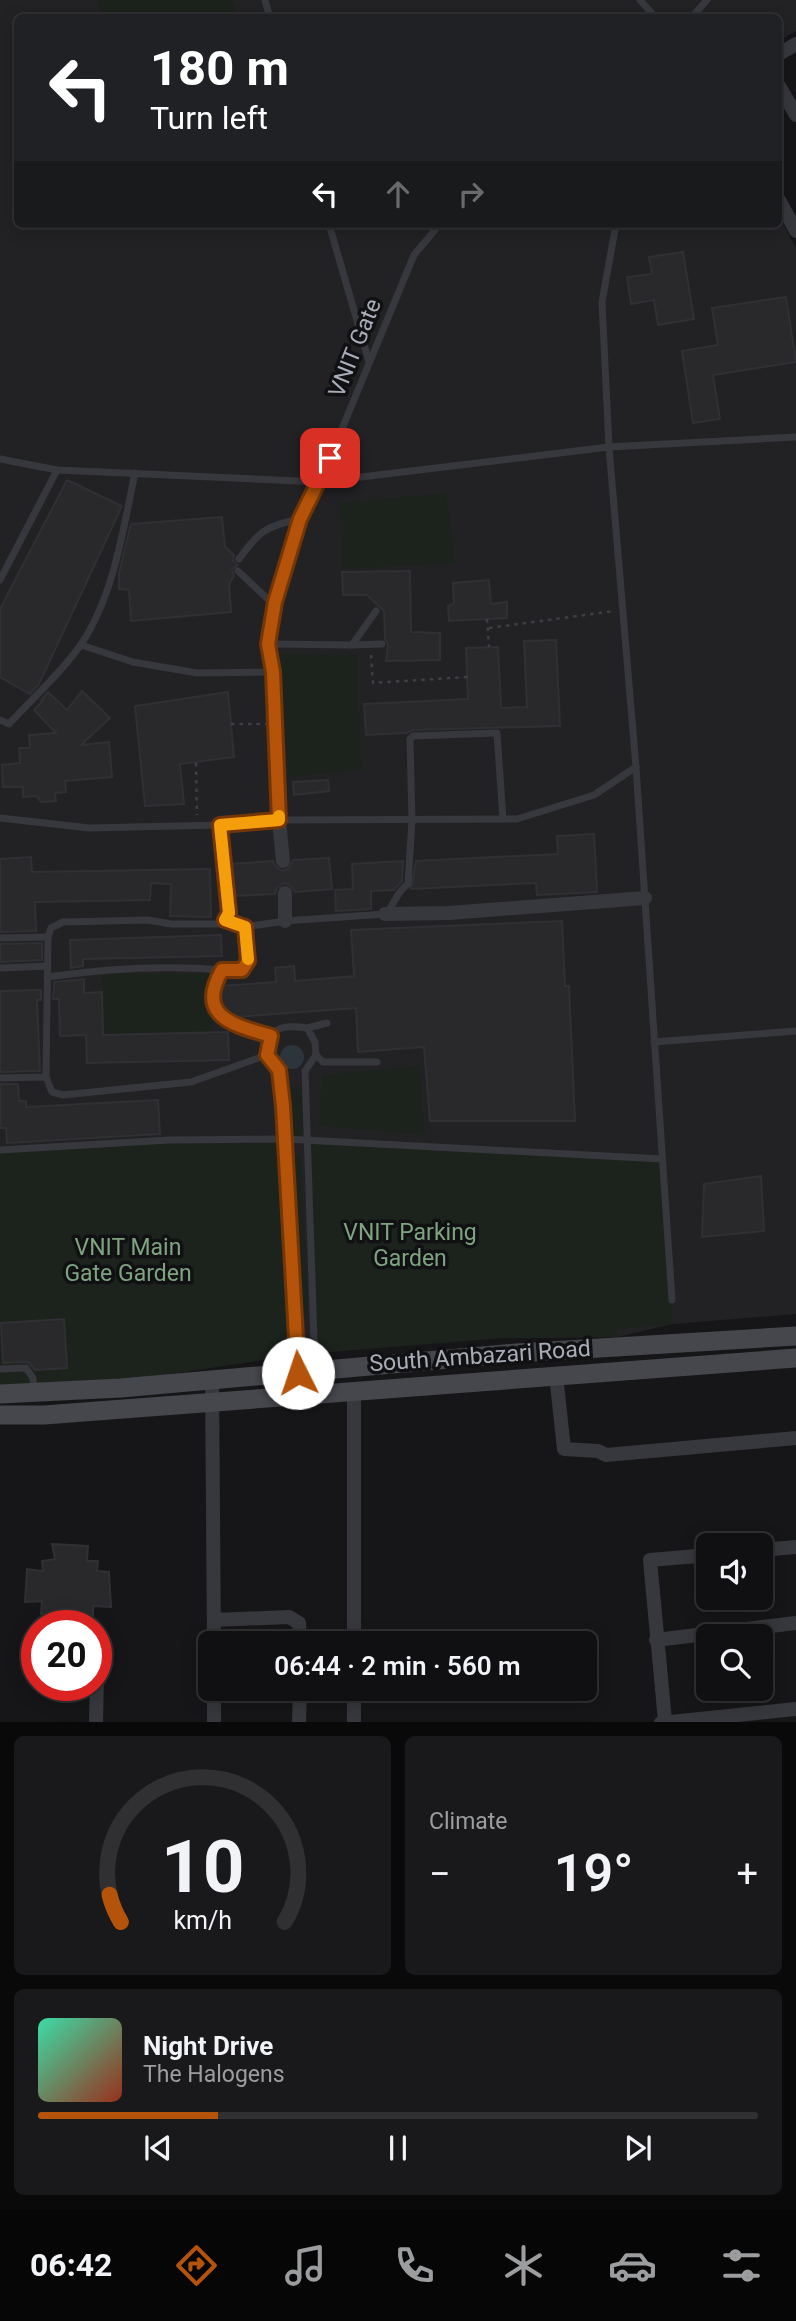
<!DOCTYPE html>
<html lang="en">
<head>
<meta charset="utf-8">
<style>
	:root { --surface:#101012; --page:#19191b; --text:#f1f3f6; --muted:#9c9d9f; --line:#303032; --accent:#b45309 }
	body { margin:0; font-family:Roboto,sans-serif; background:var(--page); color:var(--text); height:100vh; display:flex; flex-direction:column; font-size:26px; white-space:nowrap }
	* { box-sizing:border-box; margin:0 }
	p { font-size:23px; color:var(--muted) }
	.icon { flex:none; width:38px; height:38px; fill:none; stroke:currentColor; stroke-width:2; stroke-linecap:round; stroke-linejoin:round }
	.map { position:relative; height:1722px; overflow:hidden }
	.side { display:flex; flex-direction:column; gap:14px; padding:14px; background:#09090a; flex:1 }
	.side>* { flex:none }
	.hud { position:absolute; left:14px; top:14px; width:768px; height:214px; border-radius:10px; box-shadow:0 4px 18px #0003,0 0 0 2px var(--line); background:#202124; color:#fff; overflow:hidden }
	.tools { position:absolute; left:696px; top:1533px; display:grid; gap:14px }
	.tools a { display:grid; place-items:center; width:77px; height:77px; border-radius:10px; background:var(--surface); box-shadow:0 4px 18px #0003,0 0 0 2px var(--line); font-size:35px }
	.speed { position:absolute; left:21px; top:1610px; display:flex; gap:14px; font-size:35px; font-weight:700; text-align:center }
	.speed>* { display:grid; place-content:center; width:91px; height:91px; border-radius:50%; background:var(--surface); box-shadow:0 4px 18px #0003,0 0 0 2px var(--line); line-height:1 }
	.speed .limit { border:10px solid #d22; background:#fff; color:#111 }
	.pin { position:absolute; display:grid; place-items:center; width:60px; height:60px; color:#fff; margin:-30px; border-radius:14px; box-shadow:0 4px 10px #0006 }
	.me { position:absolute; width:77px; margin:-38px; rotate:356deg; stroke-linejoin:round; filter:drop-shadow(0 0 5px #0008) }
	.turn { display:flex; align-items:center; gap:24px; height:147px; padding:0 21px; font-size:32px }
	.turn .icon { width:91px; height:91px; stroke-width:2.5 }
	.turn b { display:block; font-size:49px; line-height:60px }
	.lanes { display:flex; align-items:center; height:66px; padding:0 21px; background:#0003; justify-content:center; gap:35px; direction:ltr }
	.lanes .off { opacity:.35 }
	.big { font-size:52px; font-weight:600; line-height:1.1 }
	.side .card { flex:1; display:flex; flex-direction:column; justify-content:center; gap:10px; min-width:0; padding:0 24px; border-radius:10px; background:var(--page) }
	.side .dial { align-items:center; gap:0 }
	.dial svg { height:182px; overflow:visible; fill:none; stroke:var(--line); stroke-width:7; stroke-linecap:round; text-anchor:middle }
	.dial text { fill:var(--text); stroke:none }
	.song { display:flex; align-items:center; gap:21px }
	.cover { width:84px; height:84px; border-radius:10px; background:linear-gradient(135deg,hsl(160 70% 55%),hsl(10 70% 35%)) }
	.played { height:7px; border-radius:4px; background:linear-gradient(90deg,var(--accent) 25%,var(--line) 25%) }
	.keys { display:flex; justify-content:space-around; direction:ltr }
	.heat { display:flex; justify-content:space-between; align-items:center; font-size:38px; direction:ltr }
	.side .tiles { flex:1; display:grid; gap:14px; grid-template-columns:1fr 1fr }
	.card:last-child { grid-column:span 2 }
	.trip { position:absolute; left:198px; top:1631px; width:399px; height:70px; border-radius:10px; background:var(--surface); box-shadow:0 4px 18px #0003,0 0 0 2px var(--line); font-weight:600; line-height:70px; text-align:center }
	.tab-bar { display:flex; height:112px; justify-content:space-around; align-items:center; background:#060607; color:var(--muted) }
	.tab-bar .icon { width:49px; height:49px }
	.tab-bar .selected { color:var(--accent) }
	.tab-bar b { font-size:32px; color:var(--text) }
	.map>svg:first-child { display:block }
	.built { fill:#222225 }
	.green { fill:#1c231d }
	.water { fill:#2c353c }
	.building { fill:#29292c; stroke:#303034; stroke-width:2 }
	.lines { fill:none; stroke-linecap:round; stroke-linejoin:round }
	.path { stroke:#3d3f44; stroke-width:2.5; stroke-dasharray:3.5 5; stroke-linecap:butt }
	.lane { stroke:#37383d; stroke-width:7 }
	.street { stroke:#37383d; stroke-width:14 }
	.secondary { stroke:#45474d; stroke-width:19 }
	.route-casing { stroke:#753606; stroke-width:18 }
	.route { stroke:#b45309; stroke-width:12 }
	.slow { stroke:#f59e0b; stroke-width:12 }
	.labels { text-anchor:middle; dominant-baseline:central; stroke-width:7; stroke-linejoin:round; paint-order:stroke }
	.street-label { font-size:23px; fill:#a8adb8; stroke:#111113 }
	.park-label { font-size:23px; fill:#7fa381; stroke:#111113 }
</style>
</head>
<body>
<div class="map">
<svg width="796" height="1723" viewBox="0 0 796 1723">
	<rect width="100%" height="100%" fill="#161618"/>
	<!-- built -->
	<path class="built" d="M0 0H796V31L779 41V18H18V224H779V216L796 248V1314L673 1324 617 1337 493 1338 296 1355 123 1381 0 1385Z"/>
	<!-- green -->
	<g class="green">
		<path d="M98 0H232L237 17H103Z"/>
		<path d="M446 493 455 563 342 569 340 503Z"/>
		<path d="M279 654 357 655 361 770 289 777Z"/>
		<path d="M103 974H213L212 1031 103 1035Z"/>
		<path d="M419 1066 425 1135 319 1126 322 1075Z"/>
		<path d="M302 1087 304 1132 302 1137 291 1135 289 1088Z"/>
		<path d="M286 1139 296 1355 123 1381 0 1385V1150Z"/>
		<path d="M306 1140 662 1159 673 1324 617 1329V1337L505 1338 314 1353Z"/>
		<path d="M301 1156 308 1317 299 1319 292 1157Z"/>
	</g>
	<!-- water -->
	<circle class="water" cx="292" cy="1057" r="12"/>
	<!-- building -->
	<g class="building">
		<path d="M683 252 694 319 658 325 654 300 631 304 627 277 652 274 649 257Z"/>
		<path d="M786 297 796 362 713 375 720 419 693 423 682 351 718 345 712 308Z"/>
		<path d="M67 480 122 506 39 684 30 694 0 677V609Z"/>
		<path d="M222 517 225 547 234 555 233 561 238 565 232 569 234 576 229 584 231 612 131 621 129 590 119 589V573L131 524Z"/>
		<path d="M410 571 411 632 440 633V660L386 661 388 644 385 639 384 611 367 595H343L342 572Z"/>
		<path d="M489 580 491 604 507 602V618L449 621 448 606 454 603 453 583Z"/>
		<path d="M556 640 560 726 413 730 407 733 366 735 364 704 468 699 466 648 498 647 501 708 527 707 524 641Z"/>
		<path d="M82 691 110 718 81 745 109 742 112 777 65 781 66 792 55 793 56 801 41 802 37 796 23 797V787H3L2 765 20 763 19 748H30L29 735 56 733 34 710 43 701 41 700 48 692 67 710Z"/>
		<path d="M228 692 234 757 180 764 184 804 145 806 135 706Z"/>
		<path d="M328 780 329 791 294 795 293 782Z"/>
		<path d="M594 834 597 892 537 895 536 883 411 889 416 861 558 854 557 836Z"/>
		<path d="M31 857 32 872 210 869 211 917 170 916 171 884 151 883 150 900 35 902 36 931 0 932V859Z"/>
		<path d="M329 858 332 889 295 892 290 885 284 883 277 888 275 894 233 896 230 864 273 861 276 867 283 871 289 868 293 860Z"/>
		<path d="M403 861 402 881 394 890 371 891V909L336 911 335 890 353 889 352 864Z"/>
		<path d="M562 921 565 986H569L575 1121H430L424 1047 358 1052 356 1008 235 1017 222 1006 221 986 276 982 275 968 294 966 295 981 354 976 351 930Z"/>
		<path d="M221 935 222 956 83 959V966L71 968 70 940Z"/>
		<path d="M42 943V960L0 962V944Z"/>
		<path d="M84 979V993L102 992 103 1035 228 1032 229 1060 87 1063 86 1035 60 1036 59 999H53L54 982Z"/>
		<path d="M41 990V1000H37L40 1071 0 1072V991Z"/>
		<path d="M0 1084H18L19 1101H26V1107L158 1100 160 1134 7 1143 6 1128H0Z"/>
		<path d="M761 1176 764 1231 702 1237 704 1184Z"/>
		<path d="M64 1319 67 1368 35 1370 28 1362 3 1363 1 1323Z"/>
		<path d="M52 1544 88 1546 87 1561H98L97 1571 109 1572 111 1607 93 1606V1616H82L83 1626H51V1615L41 1614 42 1601 25 1602 27 1569 43 1571 42 1561 55 1559Z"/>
	</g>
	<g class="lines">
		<!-- path -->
		<g class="path">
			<path d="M487 619 489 647"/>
			<path d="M489 628 614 611"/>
			<path d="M371 655 373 683 467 677"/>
			<path d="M231 724H266"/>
			<path d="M196 763 197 815"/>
		</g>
		<!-- lane -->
		<g class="lane">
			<path d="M265 0 270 18"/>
			<path d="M640 0 656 18"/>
			<path d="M691 18 707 0"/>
			<path d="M329 224 369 362"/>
			<path d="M616 224 602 302 609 447 636 767 672 1300"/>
			<path d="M0 459 57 470 320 482 609 447 796 437"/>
			<path d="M239 559C259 531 266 526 300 519"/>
			<path d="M238 571 275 606"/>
			<path d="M0 580 57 470"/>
			<path d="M268 644 352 645 376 611"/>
			<path d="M81 645 133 662 197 673 273 672"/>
			<path d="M352 645 382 644"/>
			<path d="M0 720 9 724C32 699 63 671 82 643 114 594 123 530 135 473"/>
			<path d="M0 818 89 828 220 825 279 820 517 819 594 795 636 767"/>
			<path d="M279 820 273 672 268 644 275 602 300 519 320 482 414 255 440 224"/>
			<path d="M225 920 245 927 248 961 242 970H222C194 1016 235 1025 271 1036"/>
			<path d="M245 927 285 921 385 914C395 905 396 892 408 884L412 820 410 739 413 736 497 733 503 819"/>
			<path d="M0 938 48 937"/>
			<path d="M0 968 48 966"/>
			<path d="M47 977C103 969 165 965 222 970"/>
			<path d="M307 1028 327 1023"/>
			<path d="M654 1042 796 1031"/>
			<path d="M316 1055 323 1062H377"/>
			<path d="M46 1077 48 937 51 928 63 922 148 920 171 924H222L229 913 220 825"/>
			<path d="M0 1078 46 1077 52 1092 63 1095 191 1082 267 1055"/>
			<path d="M0 1150 169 1140 286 1139 662 1159"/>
			<path d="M0 1369 26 1368 33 1378 34 1391"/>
			<path d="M297 1372 283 1106 279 1070 267 1055C269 1027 282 1024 307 1028L315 1042 316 1055 305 1071 315 1370"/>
		</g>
		<!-- street -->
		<g class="street">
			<path d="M779 54 796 44"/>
			<path d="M779 86 796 115"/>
			<path d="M779 200 796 231"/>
			<path d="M279 820 283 861"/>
			<path d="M285 893V921"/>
			<path d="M385 914 449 913 645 898"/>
			<path d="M556 1375 564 1449 598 1451 606 1455 796 1438"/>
			<path d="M212 1380 214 1643"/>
			<path d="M761 1550 796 1547"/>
			<path d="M214 1620 289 1617 299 1623 300 1643"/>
			<path d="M656 1640 796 1623"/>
			<path d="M354 1643V1391"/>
			<path d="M354 1689V1723"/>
			<path d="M665 1721 650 1560 709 1555"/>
			<path d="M96 1723 98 1632"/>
			<path d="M214 1723V1689"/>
			<path d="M299 1723 300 1689"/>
			<path d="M661 1723 796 1709"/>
		</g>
		<!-- secondary -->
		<g class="secondary">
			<path d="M0 1394 121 1388 517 1353 796 1336"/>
			<path d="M0 1415H44L796 1358"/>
		</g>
	</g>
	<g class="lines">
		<!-- route casing -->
		<g class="route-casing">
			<path id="route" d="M298 1373 283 1106 279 1070 267 1055 271 1036C234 1025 195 1017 222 970H242L248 961 245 927 225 920 229 913 220 825 279 820 273 672 268 644 275 602 300 519 330 458"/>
		</g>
		<!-- route -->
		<use href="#route" class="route"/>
		<!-- slow -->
		<path class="slow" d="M248 959 245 927 225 920 229 913 220 825 279 820V816"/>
	</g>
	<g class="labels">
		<!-- street labels -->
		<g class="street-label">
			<text transform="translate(355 348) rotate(-68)">VNIT Gate</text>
			<text transform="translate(480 1356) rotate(-4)">South Ambazari Road</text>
		</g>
		<!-- park labels -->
		<g class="park-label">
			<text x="410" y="1232">VNIT Parking<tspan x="410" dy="26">Garden</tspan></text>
			<text x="128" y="1247">VNIT Main<tspan x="128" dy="26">Gate Garden</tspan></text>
		</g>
	</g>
</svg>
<div class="tools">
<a><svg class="icon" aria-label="sound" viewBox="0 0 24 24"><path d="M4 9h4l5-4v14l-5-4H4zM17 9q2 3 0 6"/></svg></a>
<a><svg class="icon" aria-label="search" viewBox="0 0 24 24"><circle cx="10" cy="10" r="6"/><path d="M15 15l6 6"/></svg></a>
</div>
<div class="speed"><div class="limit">20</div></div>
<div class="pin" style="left:330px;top:458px;background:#d93025"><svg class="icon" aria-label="arrive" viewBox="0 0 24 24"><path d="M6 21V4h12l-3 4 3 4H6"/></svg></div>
<svg class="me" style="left:298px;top:1373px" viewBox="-20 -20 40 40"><circle r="19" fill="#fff"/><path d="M0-13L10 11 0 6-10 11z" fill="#b45309"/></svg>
<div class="trip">06:44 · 2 min · 560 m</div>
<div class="hud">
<div class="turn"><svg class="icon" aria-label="left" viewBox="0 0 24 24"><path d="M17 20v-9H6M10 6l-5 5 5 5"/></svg><div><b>180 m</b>Turn left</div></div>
<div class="lanes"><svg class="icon" aria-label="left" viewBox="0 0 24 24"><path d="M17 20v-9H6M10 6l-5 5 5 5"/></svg><svg class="icon off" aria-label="ahead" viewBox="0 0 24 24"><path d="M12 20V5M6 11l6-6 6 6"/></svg><svg class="icon off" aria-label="right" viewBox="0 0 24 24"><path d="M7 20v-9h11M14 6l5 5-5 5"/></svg></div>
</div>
</div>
<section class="side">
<div class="tiles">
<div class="card dial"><svg viewBox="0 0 100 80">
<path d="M14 69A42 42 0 1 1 86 69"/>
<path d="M14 69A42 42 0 0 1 9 57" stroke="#b45309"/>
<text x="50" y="56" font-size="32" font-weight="700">10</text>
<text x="50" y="72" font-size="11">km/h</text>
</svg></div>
<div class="card"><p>Climate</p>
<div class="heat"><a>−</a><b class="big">19°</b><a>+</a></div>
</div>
<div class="card">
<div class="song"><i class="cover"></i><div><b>Night Drive</b><p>The Halogens</p></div></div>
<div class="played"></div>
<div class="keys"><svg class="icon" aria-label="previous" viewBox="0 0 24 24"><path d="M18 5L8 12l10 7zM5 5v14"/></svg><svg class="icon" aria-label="pause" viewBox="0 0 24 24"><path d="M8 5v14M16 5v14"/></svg><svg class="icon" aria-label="next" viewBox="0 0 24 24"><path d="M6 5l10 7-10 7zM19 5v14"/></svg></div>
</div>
</div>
</section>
<nav class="tab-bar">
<b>06:42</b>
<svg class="icon selected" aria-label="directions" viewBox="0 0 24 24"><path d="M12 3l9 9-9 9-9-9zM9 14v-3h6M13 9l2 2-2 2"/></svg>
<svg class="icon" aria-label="music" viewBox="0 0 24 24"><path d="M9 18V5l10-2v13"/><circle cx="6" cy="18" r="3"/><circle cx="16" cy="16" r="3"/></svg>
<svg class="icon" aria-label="phone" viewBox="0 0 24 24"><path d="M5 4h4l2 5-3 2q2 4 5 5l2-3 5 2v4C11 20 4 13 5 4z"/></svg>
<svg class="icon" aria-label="climate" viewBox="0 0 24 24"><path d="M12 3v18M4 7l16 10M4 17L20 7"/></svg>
<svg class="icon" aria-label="car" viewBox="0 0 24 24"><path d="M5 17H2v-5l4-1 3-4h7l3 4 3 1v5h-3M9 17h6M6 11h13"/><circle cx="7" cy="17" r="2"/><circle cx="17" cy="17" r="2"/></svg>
<svg class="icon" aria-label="filters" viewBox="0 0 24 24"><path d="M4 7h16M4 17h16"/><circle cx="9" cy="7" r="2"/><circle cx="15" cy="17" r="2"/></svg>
</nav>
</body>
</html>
